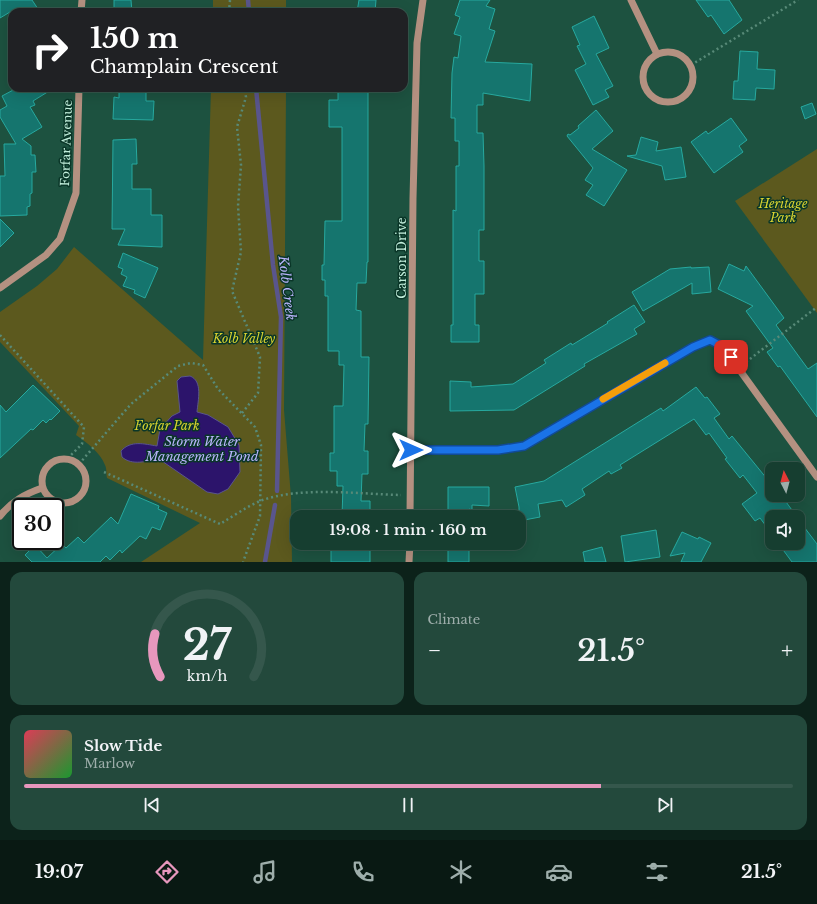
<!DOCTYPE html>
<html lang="en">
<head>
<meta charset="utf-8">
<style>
	:root { --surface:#163e30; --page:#23493c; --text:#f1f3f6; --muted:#9eaeab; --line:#35574c; --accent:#e797bd }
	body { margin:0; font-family:"Libre Baskerville",serif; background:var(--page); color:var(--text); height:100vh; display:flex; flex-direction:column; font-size:15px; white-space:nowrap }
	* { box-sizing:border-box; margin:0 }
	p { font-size:13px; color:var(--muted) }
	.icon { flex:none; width:22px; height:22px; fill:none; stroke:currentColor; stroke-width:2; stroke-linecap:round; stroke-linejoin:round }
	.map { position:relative; height:562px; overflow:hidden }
	.details { display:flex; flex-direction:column; gap:10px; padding:10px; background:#0c221a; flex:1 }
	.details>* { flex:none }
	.hud { position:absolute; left:8px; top:8px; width:400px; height:84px; border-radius:12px; box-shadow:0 4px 16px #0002,0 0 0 1px var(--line); background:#202124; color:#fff; overflow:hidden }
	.needle { width:26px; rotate:354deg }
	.fabs { position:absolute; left:765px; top:462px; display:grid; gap:8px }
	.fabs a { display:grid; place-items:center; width:40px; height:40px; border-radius:8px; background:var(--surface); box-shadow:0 4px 16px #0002,0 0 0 1px var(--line); font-size:20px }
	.speed { position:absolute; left:12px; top:498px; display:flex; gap:8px; font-size:20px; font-weight:700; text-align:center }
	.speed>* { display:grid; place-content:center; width:52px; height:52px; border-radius:50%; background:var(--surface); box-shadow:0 4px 16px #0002,0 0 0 1px var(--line); line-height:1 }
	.speed .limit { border:2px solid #111; border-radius:6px; background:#fff; color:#111 }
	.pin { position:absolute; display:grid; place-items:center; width:34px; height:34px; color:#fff; margin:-17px; border-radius:8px; box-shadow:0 2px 6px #0006 }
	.me { position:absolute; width:44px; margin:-22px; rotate:90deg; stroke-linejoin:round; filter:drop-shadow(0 0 3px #0008) }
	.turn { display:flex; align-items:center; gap:14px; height:84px; padding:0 16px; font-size:18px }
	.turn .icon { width:52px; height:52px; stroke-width:2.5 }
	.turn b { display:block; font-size:28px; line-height:34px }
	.big { font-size:30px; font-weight:600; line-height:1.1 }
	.details .tile { flex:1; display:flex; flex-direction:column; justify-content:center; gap:6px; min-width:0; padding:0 14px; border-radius:12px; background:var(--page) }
	.details .dial { align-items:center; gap:0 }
	.dial svg { height:104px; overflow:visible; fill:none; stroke:var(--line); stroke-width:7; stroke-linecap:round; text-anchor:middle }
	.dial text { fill:var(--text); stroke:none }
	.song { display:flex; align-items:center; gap:12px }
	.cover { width:48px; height:48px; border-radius:6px; background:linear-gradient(135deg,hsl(350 70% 55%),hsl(130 70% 35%)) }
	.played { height:4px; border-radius:2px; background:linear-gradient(90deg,var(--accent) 75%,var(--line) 75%) }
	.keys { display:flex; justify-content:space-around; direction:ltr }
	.heat { display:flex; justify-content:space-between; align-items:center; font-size:22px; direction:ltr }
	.details .tiles { flex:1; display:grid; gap:10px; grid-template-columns:1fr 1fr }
	.tile:last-child { grid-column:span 2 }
	.trip { position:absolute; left:290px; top:510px; width:236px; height:40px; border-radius:12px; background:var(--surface); box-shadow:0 4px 16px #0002,0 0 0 1px var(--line); font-weight:600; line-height:40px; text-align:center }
	.tabs { display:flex; height:64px; justify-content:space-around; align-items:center; background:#091913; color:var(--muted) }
	.tabs .icon { width:28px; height:28px }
	.tabs .current { color:var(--accent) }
	.tabs b { font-size:18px; color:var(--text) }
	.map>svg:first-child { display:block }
	.green { fill:#5c591e }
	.water { fill:#2c146b; stroke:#59558d }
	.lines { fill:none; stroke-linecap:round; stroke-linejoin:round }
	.stream { stroke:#59558d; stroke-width:4.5 }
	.building { fill:#15756e; stroke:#27a99f }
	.path { stroke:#588a78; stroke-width:2.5; stroke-dasharray:2 3; stroke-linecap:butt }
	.minor { stroke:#b49181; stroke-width:7 }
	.route-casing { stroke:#114b97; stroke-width:10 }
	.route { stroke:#1a73e8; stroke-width:7 }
	.slow { stroke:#f59e0b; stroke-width:7 }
	.labels { text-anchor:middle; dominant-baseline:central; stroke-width:3; stroke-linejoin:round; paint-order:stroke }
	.street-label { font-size:12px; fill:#c1eedb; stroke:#0a3628 }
	.park-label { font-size:12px; font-style:italic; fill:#d9d330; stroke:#0a3628 }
	.water-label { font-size:13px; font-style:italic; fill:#b9b4fc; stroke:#0a3628 }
</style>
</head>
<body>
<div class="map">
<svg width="817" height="562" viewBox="0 0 817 562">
	<rect width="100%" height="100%" fill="#1d5240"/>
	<!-- green -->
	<g class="green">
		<rect x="213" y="0" width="73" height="12"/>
		<path d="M211 88H286L284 410 291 497 292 562H141L200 523 107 478C106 474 107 469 105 465 100 452 87 443 76 435L79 426 0 342V312L37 286 57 269 74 247 203 360Z"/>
		<path d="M817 149V313L735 201Z"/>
	</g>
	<!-- water -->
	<path class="water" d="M190 376C203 381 198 400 197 412L208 415 228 427 239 445 240 472 228 489 218 494 207 492 159 459C147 461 132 466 122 457L121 451C131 440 144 444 157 446L160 429 172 416 180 412 177 381 181 377Z"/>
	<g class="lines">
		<!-- stream -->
		<g class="stream">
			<path d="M248 0 249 12"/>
			<path d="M256 88 273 265 281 317 277 491"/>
			<path d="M265 562 275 505"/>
		</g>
	</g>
	<!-- building -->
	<g class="building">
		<path d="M0 0H32L40 12H10L0 18Z"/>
		<path d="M114 0H131L132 12H114Z"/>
		<path d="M359 0H376L375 12H357Z"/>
		<path d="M460 0H490L486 6 495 9 489 29 495 31 485 62 532 64 530 101 483 93V105H477V133H483L484 166V230H479V261H484V294H475V325H479V342H451V325H453V210L456 211V166H459V141H455V118H451L452 73 454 57 458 58 461 36 454 34 460 17 455 15Z"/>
		<path d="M696 0H729L742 20 724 34 711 15 708 17Z"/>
		<path d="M594 16 609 48 596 54 613 86 605 90 609 97 593 105 575 70 586 64 577 46 580 45 572 27Z"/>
		<path d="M740 51 758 52 757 69 775 70 774 89 756 88 755 100 733 99 734 81H738Z"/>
		<path d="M17 88H54L33 101 35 105 30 107 42 127 22 139 31 146V155H35L36 172H32V193L30 194V206L27 207V215L0 216V176H5L4 144H16L0 117V110L7 106 2 96Z"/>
		<path d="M119 88H146V101H154L153 120 113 119 114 97 119 98Z"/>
		<path d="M338 89 368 90V262H367L366 283H357L356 310 361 311V357H369L368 424H365L364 451H368V474H362L361 501H370V517H342L343 486H337V471H330V453H334V406H343L344 365H339V351H328V296H325V280H322V265H324L325 221H342V127H329V100H338Z"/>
		<path d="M812 103 816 114 805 119 801 107Z"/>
		<path d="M596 110 613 131 592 149 627 170 604 206 586 195 593 185 585 180 593 168 567 136 568 134 570 135 579 128 578 126Z"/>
		<path d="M731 118 747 140 739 146 743 152 714 173 691 142 706 131 708 134Z"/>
		<path d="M641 137 658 142 656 151 681 147 686 177 665 180 662 166 627 156 636 155Z"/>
		<path d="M136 139 137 164H132V189H151V215H162V247L118 245 125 229H112L113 140Z"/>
		<path d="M0 219 14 233 0 247Z"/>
		<path d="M123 253 158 268 145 298 134 293 135 290 123 286 127 277 121 274 123 269 118 267Z"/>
		<path d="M729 264 744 271 746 266 784 318 776 325 808 369 817 363V417L780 366 778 367 767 352 773 348 746 311 753 306 718 289Z"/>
		<path d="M691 267V268L709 267 711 292 692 294V283L643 311 632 292 670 269Z"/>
		<path d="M634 305 645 322 634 329 637 334 584 364 585 366 514 410 450 411V381L471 382V387L513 384 546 363 544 360 571 343 572 345 608 323 607 322Z"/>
		<path d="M33 385 60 411 51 420 50 419 46 423 43 420 33 430 31 429 0 458V405L6 412Z"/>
		<path d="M696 387 705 398 707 397 720 414 714 418 729 439 732 436 772 485V495H781L797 517H772V534L760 518 755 521 742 504 757 493 743 475 740 478 725 459 727 458 709 433 706 435 694 419 620 465 622 468 611 474 609 471 582 489 585 495 566 507 562 500 538 504 540 517 519 521V507L515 487 544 481 661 408 663 411Z"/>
		<path d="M448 487H489V506L472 505V510L469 509V517H448Z"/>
		<path d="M131 494 159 506 158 509 167 513 160 530 152 527 146 539 140 536 122 553 120 550 110 560 106 556 100 562H32L25 555 35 545 47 558 62 544 66 548 78 537 84 543 111 517 118 524Z"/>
		<path d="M798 519 817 544V562H792L778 543H798Z"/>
		<path d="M656 530 660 557 625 562 621 536Z"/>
		<path d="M682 532 698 539 699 537 711 543 701 562H681L685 553 670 556Z"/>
		<rect x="331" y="543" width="39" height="19"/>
		<rect x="448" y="543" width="21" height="19"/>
		<path d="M602 547 606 562H585L583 552Z"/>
	</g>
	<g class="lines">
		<!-- path -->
		<g class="path">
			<path d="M229 12 230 0"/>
			<path d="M691 65 798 0"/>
			<path d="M0 335 84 427 82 444 67 459"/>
			<path d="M746 362 817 307"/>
			<path d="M242 413 258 393 260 357 232 291 241 252 238 206 241 165 237 127 246 97 244 88"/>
			<path d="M79 464 131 404 178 366 191 363 203 365 218 389 255 427 261 445 260 516 243 562"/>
			<path d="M104 472 220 524C232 517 246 507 260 501 300 486 358 494 401 495"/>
		</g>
		<!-- minor -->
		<g class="minor">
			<path d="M631 0 657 54"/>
			<path d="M81 12 82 0"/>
			<circle cx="668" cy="77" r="25"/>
			<path d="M0 288 46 255 60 239 76 193 79 88"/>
			<path d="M411 450H498L524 446 693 347 710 340 723 347 817 477"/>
			<circle cx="64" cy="481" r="22"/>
			<path d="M0 516C12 501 25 494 42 488"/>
			<path d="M410 517 413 198 417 43 423 0"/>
			<path d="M409 562 410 543"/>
		</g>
	</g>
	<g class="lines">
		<!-- route casing -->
		<g class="route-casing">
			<path id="route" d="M411 450H498L524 446 693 347 710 340 723 347 731 357"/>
		</g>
		<!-- route -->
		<use href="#route" class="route"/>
		<!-- slow -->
		<path class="slow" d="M603 399 665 363"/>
	</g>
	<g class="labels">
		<!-- street labels -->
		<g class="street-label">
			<text transform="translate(66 143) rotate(-88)">Forfar Avenue</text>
			<text transform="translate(401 258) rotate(-90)">Carson Drive</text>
		</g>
		<!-- park labels -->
		<g class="park-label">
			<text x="783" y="203">Heritage<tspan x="783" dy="14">Park</tspan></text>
			<text x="244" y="338">Kolb Valley</text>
			<text x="167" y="425">Forfar Park</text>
		</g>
		<!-- water labels -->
		<g class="water-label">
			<text transform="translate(287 288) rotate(83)">Kolb Creek</text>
			<text x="202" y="441">Storm Water<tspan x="202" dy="15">Management Pond</tspan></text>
		</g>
	</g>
</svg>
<div class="fabs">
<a><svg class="needle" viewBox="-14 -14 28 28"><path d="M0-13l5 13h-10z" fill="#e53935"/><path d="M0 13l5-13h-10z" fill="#9eaeab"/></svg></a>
<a><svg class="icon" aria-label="sound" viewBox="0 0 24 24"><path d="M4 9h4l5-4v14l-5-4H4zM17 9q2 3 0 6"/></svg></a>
</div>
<div class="speed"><div class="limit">30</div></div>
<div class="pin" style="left:731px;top:357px;background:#d93025"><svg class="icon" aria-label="arrive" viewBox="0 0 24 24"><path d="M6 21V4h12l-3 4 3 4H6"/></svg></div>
<svg class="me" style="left:411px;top:450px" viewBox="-20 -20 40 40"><path d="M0-17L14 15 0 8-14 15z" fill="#1a73e8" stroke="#fff" stroke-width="4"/></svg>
<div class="trip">19:08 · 1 min · 160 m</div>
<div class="hud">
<div class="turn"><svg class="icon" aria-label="right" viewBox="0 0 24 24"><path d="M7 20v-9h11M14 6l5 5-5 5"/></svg><div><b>150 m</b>Champlain Crescent</div></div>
</div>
</div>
<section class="details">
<div class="tiles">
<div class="tile dial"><svg viewBox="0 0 100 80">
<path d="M14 69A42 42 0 1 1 86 69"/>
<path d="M14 69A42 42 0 0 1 10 36" stroke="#e797bd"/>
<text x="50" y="56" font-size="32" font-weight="700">27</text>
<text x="50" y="72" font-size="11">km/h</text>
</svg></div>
<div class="tile"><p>Climate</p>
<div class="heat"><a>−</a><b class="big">21.5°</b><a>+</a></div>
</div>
<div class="tile">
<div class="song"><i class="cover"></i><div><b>Slow Tide</b><p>Marlow</p></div></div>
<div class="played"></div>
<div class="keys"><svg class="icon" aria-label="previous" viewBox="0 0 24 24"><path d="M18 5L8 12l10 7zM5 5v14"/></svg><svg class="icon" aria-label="pause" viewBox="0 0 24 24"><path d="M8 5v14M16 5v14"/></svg><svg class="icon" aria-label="next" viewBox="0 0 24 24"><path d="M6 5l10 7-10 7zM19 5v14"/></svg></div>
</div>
</div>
</section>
<nav class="tabs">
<b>19:07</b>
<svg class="icon current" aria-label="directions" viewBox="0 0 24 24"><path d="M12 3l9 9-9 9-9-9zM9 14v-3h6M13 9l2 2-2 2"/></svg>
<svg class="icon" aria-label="music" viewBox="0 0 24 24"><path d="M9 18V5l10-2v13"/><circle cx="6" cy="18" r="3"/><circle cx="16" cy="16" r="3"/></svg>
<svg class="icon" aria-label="phone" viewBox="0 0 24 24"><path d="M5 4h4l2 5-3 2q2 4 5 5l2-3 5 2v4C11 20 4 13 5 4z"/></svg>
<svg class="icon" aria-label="climate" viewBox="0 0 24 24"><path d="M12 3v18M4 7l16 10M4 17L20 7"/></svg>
<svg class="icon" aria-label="car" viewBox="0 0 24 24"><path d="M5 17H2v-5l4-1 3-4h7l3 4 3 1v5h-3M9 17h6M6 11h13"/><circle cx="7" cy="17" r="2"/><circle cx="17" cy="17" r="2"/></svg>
<svg class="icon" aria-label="filters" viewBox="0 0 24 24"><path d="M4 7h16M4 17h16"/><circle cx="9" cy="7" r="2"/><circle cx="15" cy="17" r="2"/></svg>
<b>21.5°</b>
</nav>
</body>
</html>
